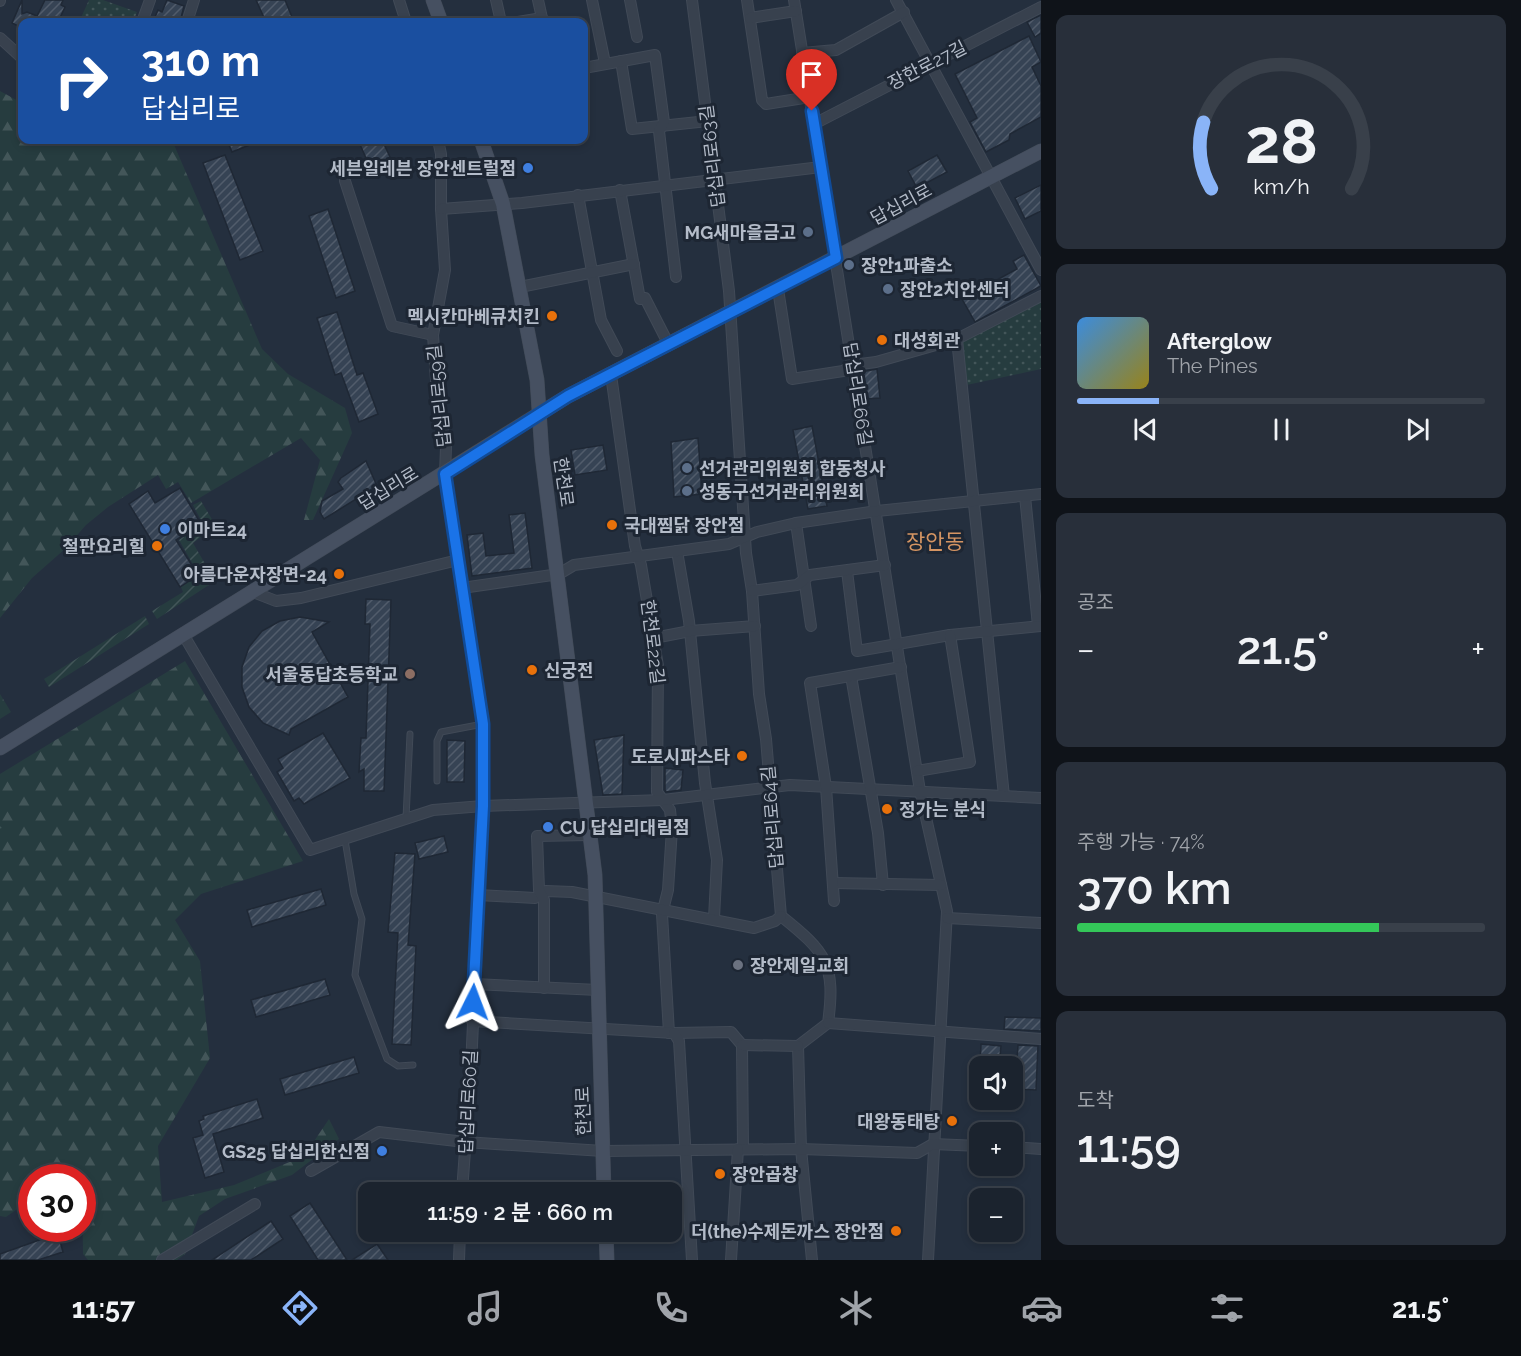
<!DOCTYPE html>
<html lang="ko">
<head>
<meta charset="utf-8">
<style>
	:root { --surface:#1b232e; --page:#282f3a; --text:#f1f3f6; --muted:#a0a4aa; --line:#39404a; --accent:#8ab4f8 }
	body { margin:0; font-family:Raleway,"Noto Sans KR",sans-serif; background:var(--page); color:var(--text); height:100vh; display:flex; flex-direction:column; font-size:22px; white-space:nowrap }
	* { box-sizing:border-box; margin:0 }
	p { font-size:20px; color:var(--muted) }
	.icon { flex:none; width:33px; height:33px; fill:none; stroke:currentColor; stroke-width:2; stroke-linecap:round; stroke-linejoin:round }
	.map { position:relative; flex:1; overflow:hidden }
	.panel { display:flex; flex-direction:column; gap:15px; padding:15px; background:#0f1319; width:480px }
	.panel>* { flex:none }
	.top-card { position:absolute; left:18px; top:18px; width:570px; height:126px; border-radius:12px; box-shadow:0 3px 9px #0003,0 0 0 2px var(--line); background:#1a4fa0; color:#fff; overflow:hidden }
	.tools { position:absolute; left:969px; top:1056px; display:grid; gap:12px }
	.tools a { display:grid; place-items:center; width:54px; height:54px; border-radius:12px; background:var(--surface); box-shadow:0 3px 9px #0003,0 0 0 2px var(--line); font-size:30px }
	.speed { position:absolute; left:18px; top:1164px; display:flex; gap:12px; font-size:30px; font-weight:700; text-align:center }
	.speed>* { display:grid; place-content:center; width:78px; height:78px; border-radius:50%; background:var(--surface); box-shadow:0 3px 9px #0003,0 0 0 2px var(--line); line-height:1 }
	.speed .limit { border:9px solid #d22; background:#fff; color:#111 }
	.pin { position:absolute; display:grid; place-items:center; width:51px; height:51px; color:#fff; margin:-62px -26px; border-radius:50% 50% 50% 0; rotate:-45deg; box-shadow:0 0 6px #0007 }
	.pin .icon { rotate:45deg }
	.me { position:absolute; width:66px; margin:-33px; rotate:3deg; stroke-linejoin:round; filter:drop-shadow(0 0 4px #0008) }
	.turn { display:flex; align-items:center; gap:21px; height:126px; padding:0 24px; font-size:27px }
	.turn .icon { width:78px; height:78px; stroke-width:2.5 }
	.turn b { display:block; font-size:42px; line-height:51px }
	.big { font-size:45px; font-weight:600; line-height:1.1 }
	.panel .widget { flex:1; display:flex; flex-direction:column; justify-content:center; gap:9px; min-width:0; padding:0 21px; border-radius:12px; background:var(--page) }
	.panel .dial { align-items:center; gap:0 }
	.dial svg { height:156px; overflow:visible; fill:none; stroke:var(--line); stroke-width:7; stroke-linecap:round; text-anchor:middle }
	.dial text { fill:var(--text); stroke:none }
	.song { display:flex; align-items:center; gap:18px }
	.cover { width:72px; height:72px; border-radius:9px; background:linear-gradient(135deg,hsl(210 70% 55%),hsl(50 70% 35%)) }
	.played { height:6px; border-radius:3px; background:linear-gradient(90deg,var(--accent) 20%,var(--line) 20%) }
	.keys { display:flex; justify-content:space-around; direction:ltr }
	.heat { display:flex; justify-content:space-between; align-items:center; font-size:33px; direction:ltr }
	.charge { height:9px; border-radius:4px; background:linear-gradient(90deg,#34c759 74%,var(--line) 0) }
	.trip { position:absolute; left:358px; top:1182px; width:324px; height:60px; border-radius:12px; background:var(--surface); box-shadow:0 3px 9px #0003,0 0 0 2px var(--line); font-weight:600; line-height:60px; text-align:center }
	.tab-bar { display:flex; height:96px; justify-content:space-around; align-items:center; background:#0b0e12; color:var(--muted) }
	.tab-bar .icon { width:42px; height:42px }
	.tab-bar .active { color:var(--accent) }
	.tab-bar b { font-size:27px; color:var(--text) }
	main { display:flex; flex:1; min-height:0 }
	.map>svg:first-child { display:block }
	.grass { fill:url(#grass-dots) }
	.forest { fill:url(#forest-firs) }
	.garden { fill:url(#garden-furrows) }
	.building { fill:url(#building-hatch); stroke:#1f2835; stroke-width:1.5 }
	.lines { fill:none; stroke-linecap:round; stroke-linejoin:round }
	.service-casing { stroke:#414a57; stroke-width:7 }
	.minor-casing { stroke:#414a57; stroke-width:12 }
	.secondary-casing { stroke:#414a57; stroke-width:15 }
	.path { stroke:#3f5557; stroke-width:2; stroke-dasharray:4.5 4.5; stroke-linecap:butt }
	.service { stroke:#38414e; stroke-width:5 }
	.minor { stroke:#38414e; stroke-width:10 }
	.secondary { stroke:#465061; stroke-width:14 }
	.route-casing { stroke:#114b97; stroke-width:15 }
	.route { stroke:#1a73e8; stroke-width:10 }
	.shop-dot { fill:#3f7fe0; stroke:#1d2633; stroke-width:2 }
	.service-dot { fill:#5c6f8a; stroke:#1d2633; stroke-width:2 }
	.food-dot { fill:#e8710a; stroke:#1d2633; stroke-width:2 }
	.education-dot { fill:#8d6e63; stroke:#1d2633; stroke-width:2 }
	.worship-dot { fill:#6b7280; stroke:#1d2633; stroke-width:2 }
	.labels { text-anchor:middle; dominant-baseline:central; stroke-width:6; stroke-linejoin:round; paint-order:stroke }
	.street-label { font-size:18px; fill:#b4bcc9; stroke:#1d2633 }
	.poi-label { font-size:18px; font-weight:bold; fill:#b4bcc9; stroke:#1d2633; text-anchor:start }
	.quarter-label { font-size:21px; fill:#d59563; stroke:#1d2633 }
</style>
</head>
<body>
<main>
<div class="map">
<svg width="1041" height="1260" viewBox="0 0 1041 1260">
	<defs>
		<pattern id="grass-dots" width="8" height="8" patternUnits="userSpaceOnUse" patternTransform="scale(1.5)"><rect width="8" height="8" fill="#263c3f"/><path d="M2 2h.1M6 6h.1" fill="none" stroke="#435659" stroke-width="1.8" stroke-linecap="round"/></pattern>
		<pattern id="forest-firs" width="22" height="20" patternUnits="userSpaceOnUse" patternTransform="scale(1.5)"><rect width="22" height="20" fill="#263c3f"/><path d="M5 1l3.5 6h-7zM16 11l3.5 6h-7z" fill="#435659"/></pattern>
		<pattern id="garden-furrows" width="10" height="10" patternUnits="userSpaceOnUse" patternTransform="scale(1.5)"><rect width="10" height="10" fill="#263c3f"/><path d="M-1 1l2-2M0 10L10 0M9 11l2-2" fill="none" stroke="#435659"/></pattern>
		<pattern id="building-hatch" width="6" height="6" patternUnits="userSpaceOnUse" patternTransform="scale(1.5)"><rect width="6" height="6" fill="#364354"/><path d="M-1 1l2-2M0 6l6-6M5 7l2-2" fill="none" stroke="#515c6b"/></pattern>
	</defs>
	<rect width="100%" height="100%" fill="#242f3e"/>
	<!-- grass -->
	<g class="grass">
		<path d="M89 0H103L137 12 133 22H79Z"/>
		<path d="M1041 296V369L962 386 957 339Z"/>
	</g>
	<!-- forest -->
	<g class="forest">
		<path d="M0 91 22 103V140H172L262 349 288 374 345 408 352 433 313 520H304L320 460 301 438 191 503 178 482 166 489 158 475 108 507 86 525 66 548 32 578 0 618Z"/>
		<path d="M185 661 303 861 201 894 175 920 200 961 210 1058 158 1146 162 1202 234 1185 304 1156 329 1119 339 1139 292 1175 225 1199 199 1216 185 1254 177 1260H88L83 1254 82 1178H32L31 1216 28 1217 20 1207 6 1217 0 1216V774Z"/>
		<path d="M0 694 11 712 0 719Z"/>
	</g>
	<!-- garden -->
	<g class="garden">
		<path d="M201 501 216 526 193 543 215 581 157 619 152 611 183 592 181 587 199 575 179 540 203 524 193 505Z"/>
		<path d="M145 616 149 624 49 687 44 679Z"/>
	</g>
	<!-- building -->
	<g class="building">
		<path d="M22 0V14L27 12 37 16 45 0H63L61 5 65 7 58 22H22V28L12 23Z"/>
		<path d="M167 0 184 6 180 22H153L158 10 162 12Z"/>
		<path d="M256 0H285L294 22H266Z"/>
		<path d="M1041 15V33L1035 37 1027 22Z"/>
		<path d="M1029 36 1041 62 1032 67 1041 86V117L1010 134 1009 140 986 152 970 122 977 118 955 74Z"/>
		<path d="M227 140H262L232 152Z"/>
		<path d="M358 140H382L391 159 370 167Z"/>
		<path d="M225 155 263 251 240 260 203 163Z"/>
		<path d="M937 155 947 172 917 188 908 171Z"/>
		<path d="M1041 185V211L1025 219 1015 198Z"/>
		<path d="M328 209 355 291 336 298 309 216Z"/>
		<path d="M1024 255 1041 286 975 322 962 299 1017 269 1013 261Z"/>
		<path d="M337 312 357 375 363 373 378 414 359 422 341 373 335 375 317 318Z"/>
		<path d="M877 369 880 398 865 399 861 372Z"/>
		<path d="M812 426 827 506 808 509 793 430Z"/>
		<path d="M698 438 702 494 674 497 671 442Z"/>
		<path d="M603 445 607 470 575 475 571 450Z"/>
		<path d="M366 461 377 486 324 519 320 512 322 501 343 489 338 482 341 478Z"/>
		<path d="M180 488 201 524 176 540 198 575 180 587 129 504 148 491 155 503Z"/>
		<path d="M525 513 532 568 472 576 467 535 483 533 486 556 514 553 509 515Z"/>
		<path d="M366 599 391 600 384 791H364V769L359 772 361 738H366L370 624H365Z"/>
		<path d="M300 617 329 622 312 632 348 697 291 729 289 735 263 723 249 707 242 687V667L249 647 262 631 280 621Z"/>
		<path d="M323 733 350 778 304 804 299 798 294 801 277 772 283 768 278 759Z"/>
		<path d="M624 735 622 794 603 795 594 740Z"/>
		<path d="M447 740 465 741 464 782H447Z"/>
		<path d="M665 768 683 770 681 790 666 792 665 790Z"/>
		<path d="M444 836 448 852 419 859 415 843Z"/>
		<path d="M395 853 415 854 408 945 416 946 411 1045 392 1044 398 933 388 932Z"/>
		<path d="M321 889 326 905 252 927 247 910Z"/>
		<path d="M325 979 330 995 256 1017 251 1000Z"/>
		<path d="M1005 1017 1041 1018V1031L1004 1029Z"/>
		<path d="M981 1044 1001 1046 999 1066H980Z"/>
		<path d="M1018 1045 1038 1046 1036 1090 1015 1089Z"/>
		<path d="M354 1057 359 1073 285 1095 280 1079Z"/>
		<path d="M257 1099 263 1118 213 1134 224 1172 205 1178 193 1138 203 1135 199 1121 204 1119 203 1116Z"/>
		<path d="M310 1203 347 1260H318L290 1216Z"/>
		<path d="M271 1221 283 1239 251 1260H212Z"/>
		<path d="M73 1228 76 1234 60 1241 63 1252 38 1260H0V1254Z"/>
		<path d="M377 1244 388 1260H352Z"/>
	</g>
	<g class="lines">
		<!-- service casing -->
		<g class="service-casing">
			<g id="service">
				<path d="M437 781V741L441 732 483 724"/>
				<path d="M406 818 410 734"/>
				<path d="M345 840 354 894 362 919 355 975 387 1059 398 1066 413 1065"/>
			</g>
		</g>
		<!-- minor casing -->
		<g class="minor-casing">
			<g id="minor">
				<path d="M399 0 406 22"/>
				<path d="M496 0 501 22"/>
				<path d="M538 0 542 18"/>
				<path d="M592 0 605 63"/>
				<path d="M630 0 637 37"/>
				<path d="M692 0 729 291 746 553 752 591 759 694 766 739 781 916C826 952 836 964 828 1023L798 1046 801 1149 812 1260"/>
				<path d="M747 0 762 100 766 104 810 97"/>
				<path d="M794 0 920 791 947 911 928 1260"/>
				<path d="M896 0 1041 270"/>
				<path d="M0 1V0"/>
				<path d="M750 18 796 11"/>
				<path d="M142 22 150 0"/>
				<path d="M187 22 194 0"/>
				<path d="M518 22 542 18 543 22"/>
				<path d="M0 38 22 58"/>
				<path d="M802 53 836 50 904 12"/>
				<path d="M621 61 632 129 708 121"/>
				<path d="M584 68 655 55 664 122 659 131 676 277"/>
				<path d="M814 124 1041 7"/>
				<path d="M438 140 441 154V209L445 270 433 335 437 395 446 447 445 474 483 724V806L471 1067 462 1192"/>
				<path d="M345 181 392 326 433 335"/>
				<path d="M620 190 640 299 645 298 669 345"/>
				<path d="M578 195 601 320 617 351"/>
				<path d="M441 209 522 203 821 167"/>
				<path d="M520 287 634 264"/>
				<path d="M778 289 792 379 843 371 853 365 876 362 957 339 1041 296"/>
				<path d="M957 339 1004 796"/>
				<path d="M611 375 635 546 641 565 658 666 657 792 670 810 672 829 668 890 662 914 669 1033"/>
				<path d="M1025 496 1038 626"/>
				<path d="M796 523 811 626"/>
				<path d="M677 551 689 621 705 783 717 860 714 918"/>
				<path d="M847 571 857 651 950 635 1041 626"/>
				<path d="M462 588 559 574 574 565 729 544 757 532 796 523 877 511 1041 494"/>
				<path d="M752 591 797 585 810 575 885 565"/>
				<path d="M253 592 276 601 301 598 458 560"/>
				<path d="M183 634 310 850 433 810 483 806 663 800 790 785 1041 798"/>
				<path d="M654 638 690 631 755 626"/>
				<path d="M851 676 878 833 883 885"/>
				<path d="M917 771 970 762 950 635"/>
				<path d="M833 883 941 885"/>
				<path d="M478 895 535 898 546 891 572 892 754 928 775 921 781 916"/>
				<path d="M834 901 826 787 810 683 901 667"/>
				<path d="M947 918 1041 923"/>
				<path d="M474 984 598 990"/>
				<path d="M544 988V900L539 890 537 836 590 835"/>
				<path d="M472 1021 674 1033 731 1032 742 1045 743 1149"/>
				<path d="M828 1023 1041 1039"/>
				<path d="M674 1033 679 1041 692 1260"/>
				<path d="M742 1045 798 1046"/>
				<path d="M1012 1147 1041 1149"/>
				<path d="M311 1171 379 1132 465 1142 603 1151 801 1149 917 1153 933 1144 980 1146"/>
				<path d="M162 1260 255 1204"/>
				<path d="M459 1260 460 1232"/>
				<path d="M731 1260 738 1149"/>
			</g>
		</g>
		<!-- secondary casing -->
		<g class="secondary-casing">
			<g id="secondary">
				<path d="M433 0 441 22"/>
				<path d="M481 140 503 204 537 380 542 455 595 875 604 1192"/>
				<path d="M0 748 568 396 1041 151"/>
				<path d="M606 1232 607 1260"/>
			</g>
		</g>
		<!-- path -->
		<path class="path" d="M0 828 1 827"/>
		<!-- service -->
		<use href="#service" class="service"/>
		<!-- minor -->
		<use href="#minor" class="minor"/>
		<!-- secondary -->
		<use href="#secondary" class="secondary"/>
	</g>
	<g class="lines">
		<!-- route casing -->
		<g class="route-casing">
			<path id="route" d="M473 1002 483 806V724L445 474 568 396 836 258 812 111"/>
		</g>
		<!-- route -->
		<use href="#route" class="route"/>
	</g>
	<!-- markers -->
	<g class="shop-dot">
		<circle cx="528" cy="168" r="6"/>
		<circle cx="165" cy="529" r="6"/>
		<circle cx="548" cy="827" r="6"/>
		<circle cx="382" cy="1151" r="6"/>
	</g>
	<g class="service-dot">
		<circle cx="808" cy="232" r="6"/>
		<circle cx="849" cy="265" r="6"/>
		<circle cx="888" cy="289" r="6"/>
		<circle cx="687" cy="468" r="6"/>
		<circle cx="687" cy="491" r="6"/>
	</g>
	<g class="food-dot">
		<circle cx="552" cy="316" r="6"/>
		<circle cx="882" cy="340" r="6"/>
		<circle cx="612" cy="525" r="6"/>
		<circle cx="157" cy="546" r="6"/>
		<circle cx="339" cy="574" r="6"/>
		<circle cx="532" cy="670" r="6"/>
		<circle cx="742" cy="756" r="6"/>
		<circle cx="887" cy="809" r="6"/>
		<circle cx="952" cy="1121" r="6"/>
		<circle cx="720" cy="1174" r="6"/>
		<circle cx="896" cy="1231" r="6"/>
	</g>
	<circle class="education-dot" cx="410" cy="674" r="6"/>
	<circle class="worship-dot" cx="738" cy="965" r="6"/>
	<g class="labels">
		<!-- street labels -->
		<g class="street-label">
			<text transform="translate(927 65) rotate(-27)">장한로27길</text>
			<text transform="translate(712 156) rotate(-97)">답십리로63길</text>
			<text transform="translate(901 204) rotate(-28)">답십리로</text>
			<text transform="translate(858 394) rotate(81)">답십리로66길</text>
			<text transform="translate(439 396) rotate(-96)">답십리로59길</text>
			<text transform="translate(564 482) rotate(82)">한천로</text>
			<text transform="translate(388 488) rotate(-31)">답십리로</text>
			<text transform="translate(653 642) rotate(83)">한천로22길</text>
			<text transform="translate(772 817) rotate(-95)">답십리로64길</text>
			<text transform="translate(468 1102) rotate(-87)">답십리로60길</text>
			<text transform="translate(583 1111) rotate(-92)">한천로</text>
		</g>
		<!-- poi labels -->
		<g class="poi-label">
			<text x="516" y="168" text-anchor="end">세븐일레븐 장안센트럴점</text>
			<text x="796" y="232" text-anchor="end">MG새마을금고</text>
			<text x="861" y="265">장안1파출소</text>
			<text x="900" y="289">장안2치안센터</text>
			<text x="540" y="316" text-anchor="end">멕시칸마베큐치킨</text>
			<text x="894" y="340">대성회관</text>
			<text x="699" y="468">선거관리위원회 합동청사</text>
			<text x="699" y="491">성동구선거관리위원회</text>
			<text x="624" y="525">국대찜닭 장안점</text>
			<text x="177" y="529">이마트24</text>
			<text x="145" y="546" text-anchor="end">철판요리힐</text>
			<text x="327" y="574" text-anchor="end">아름다운자장면-24</text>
			<text x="544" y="670">신궁전</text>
			<text x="398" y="674" text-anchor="end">서울동답초등학교</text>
			<text x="730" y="756" text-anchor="end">도로시파스타</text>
			<text x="899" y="809">정가는 분식</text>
			<text x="560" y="827">CU 답십리대림점</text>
			<text x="750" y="965">장안제일교회</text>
			<text x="940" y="1121" text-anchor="end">대왕동태탕</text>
			<text x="370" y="1151" text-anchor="end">GS25 답십리한신점</text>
			<text x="732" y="1174">장안곱창</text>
			<text x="884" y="1231" text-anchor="end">더(the)수제돈까스 장안점</text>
		</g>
		<!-- quarter labels -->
		<g class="quarter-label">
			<text x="935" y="541">장안동</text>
		</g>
	</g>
</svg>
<div class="tools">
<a><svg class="icon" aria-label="sound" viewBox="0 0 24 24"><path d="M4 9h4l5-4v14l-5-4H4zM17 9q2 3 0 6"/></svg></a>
<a>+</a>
<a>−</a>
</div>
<div class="speed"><div class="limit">30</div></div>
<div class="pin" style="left:812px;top:111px;background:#d93025"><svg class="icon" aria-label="arrive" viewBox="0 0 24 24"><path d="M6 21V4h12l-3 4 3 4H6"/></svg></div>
<svg class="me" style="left:473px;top:1002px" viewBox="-20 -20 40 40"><path d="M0-17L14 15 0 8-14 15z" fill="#1a73e8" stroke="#fff" stroke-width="4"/></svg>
<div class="trip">11:59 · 2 분 · 660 m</div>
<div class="top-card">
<div class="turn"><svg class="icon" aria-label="right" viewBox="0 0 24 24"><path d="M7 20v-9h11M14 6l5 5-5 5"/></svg><div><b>310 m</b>답십리로</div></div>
</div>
</div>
<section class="panel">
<div class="widget dial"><svg viewBox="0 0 100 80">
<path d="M14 69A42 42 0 1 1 86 69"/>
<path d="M14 69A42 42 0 0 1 10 35" stroke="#8ab4f8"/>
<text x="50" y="56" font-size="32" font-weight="700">28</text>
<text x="50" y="72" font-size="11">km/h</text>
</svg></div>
<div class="widget">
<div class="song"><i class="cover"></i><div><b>Afterglow</b><p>The Pines</p></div></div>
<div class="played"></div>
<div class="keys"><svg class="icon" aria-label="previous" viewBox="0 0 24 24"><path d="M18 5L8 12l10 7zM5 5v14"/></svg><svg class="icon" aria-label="pause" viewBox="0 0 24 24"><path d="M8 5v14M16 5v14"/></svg><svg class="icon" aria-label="next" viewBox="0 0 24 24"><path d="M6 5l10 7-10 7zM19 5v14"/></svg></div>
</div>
<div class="widget"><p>공조</p>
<div class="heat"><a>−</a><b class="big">21.5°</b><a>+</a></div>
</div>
<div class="widget"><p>주행 가능 · 74%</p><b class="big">370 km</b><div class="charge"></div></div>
<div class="widget"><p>도착</p><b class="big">11:59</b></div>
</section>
</main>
<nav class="tab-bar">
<b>11:57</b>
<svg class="icon active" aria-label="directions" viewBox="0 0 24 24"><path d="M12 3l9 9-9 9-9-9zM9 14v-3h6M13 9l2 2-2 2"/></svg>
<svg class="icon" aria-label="music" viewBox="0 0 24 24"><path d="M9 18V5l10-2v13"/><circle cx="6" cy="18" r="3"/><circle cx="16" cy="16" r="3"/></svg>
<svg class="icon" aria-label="phone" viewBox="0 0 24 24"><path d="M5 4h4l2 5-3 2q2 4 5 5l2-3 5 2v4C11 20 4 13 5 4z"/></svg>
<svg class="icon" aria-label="climate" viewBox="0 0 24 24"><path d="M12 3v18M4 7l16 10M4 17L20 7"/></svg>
<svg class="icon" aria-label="car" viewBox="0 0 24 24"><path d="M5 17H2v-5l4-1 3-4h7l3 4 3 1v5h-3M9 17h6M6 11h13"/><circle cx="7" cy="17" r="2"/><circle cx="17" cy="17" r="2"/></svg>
<svg class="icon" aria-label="filters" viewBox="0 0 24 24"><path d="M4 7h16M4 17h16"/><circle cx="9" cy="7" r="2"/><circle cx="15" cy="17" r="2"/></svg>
<b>21.5°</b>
</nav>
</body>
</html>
